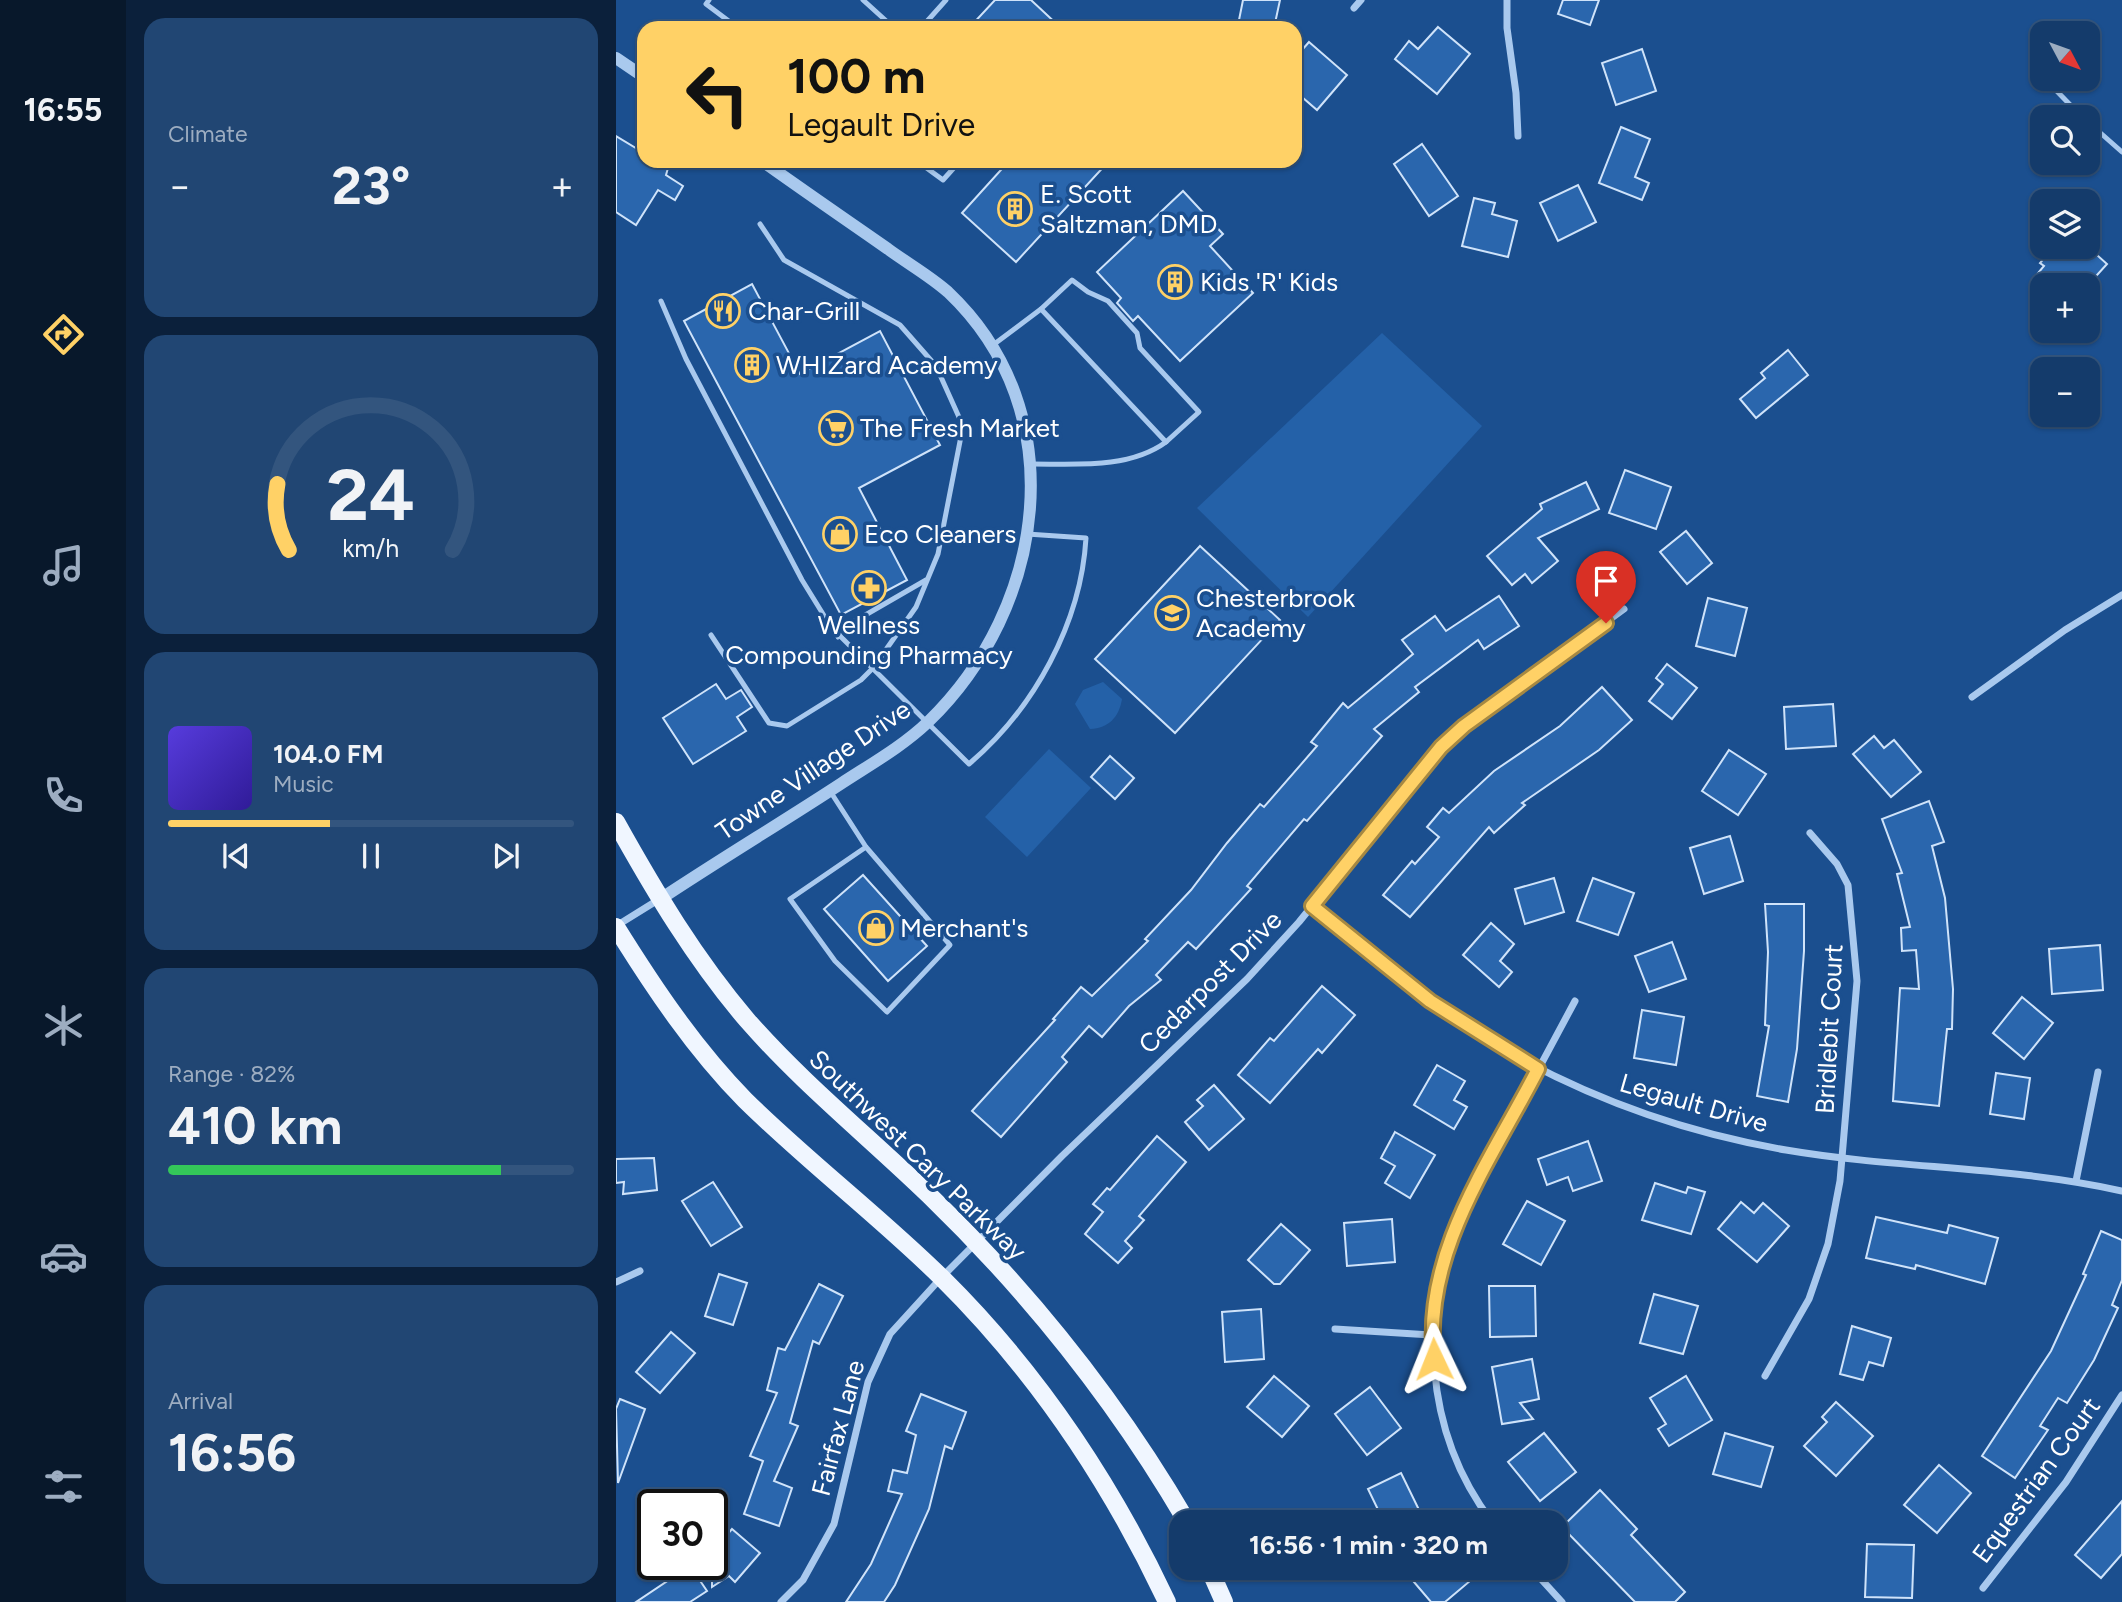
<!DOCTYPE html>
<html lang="en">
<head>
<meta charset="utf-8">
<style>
	:root { --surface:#143b6b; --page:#214673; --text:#f1f3f6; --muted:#9dadc1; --line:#33557e; --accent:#ffd166 }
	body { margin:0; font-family:Figtree,sans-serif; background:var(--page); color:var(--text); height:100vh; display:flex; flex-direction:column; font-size:26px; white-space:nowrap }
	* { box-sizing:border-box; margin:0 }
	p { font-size:23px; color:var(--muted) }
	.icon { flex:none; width:38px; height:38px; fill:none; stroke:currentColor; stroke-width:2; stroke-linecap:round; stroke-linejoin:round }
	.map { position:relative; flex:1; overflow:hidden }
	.side { display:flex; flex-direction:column; gap:18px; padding:18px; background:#0b203b; width:490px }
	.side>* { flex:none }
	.guide { position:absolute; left:21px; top:21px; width:665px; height:147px; border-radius:21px; box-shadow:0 2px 5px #0004,0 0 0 2px var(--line); background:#ffd166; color:#111; overflow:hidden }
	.needle { width:46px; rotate:131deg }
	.tools { position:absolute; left:1414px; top:21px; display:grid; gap:14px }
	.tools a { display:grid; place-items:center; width:70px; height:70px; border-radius:14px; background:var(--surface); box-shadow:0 2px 5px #0004,0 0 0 2px var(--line); font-size:35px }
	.speed { position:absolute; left:21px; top:1489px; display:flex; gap:14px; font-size:35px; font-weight:700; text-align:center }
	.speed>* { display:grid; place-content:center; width:91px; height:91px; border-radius:50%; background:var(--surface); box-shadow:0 2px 5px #0004,0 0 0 2px var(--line); line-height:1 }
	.speed .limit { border:4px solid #111; border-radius:10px; background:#fff; color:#111 }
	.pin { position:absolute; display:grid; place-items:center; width:60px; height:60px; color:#fff; margin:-72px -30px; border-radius:50% 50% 50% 0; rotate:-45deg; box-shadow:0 0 7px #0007 }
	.pin .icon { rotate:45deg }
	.me { position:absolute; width:77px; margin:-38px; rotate:358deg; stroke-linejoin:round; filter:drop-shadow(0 0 5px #0008) }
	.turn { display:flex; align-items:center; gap:24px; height:147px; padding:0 35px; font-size:32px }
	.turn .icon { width:91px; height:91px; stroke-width:2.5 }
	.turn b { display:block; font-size:49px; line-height:60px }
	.big { font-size:52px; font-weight:700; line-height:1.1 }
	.side .card { flex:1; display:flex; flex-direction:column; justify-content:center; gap:10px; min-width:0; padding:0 24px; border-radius:21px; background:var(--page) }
	.side .dial { align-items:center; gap:0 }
	.dial svg { height:182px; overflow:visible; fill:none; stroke:var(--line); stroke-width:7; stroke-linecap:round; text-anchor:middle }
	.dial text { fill:var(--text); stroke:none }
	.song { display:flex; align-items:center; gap:21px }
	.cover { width:84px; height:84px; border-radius:10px; background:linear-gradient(135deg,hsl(250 70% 55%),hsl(250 70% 35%)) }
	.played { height:7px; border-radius:4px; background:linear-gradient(90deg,var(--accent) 40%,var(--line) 40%) }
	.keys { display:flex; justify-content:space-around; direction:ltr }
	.heat { display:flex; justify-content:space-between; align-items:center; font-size:38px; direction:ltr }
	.charge { height:10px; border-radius:5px; background:linear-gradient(90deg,#34c759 82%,var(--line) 0) }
	.trip { position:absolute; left:553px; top:1510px; width:399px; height:70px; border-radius:21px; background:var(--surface); box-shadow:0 2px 5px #0004,0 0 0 2px var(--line); font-weight:700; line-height:70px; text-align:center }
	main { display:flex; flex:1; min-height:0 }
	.menu { display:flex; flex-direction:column; width:126px; justify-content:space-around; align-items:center; background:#08182b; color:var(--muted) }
	.menu .icon { width:49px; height:49px }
	.menu .current { color:var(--accent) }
	.menu b { font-size:32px; color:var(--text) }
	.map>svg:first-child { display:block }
	.park { fill:#2461a8 }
	.building { fill:#2a66ad; stroke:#cfe3fa; stroke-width:2 }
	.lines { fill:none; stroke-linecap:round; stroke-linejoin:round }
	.service { stroke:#a9c9ee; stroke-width:5 }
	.minor { stroke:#a9c9ee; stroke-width:7 }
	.tertiary { stroke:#a9c9ee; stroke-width:12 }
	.primary { stroke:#f0f6ff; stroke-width:18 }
	.route-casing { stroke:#a68842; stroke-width:18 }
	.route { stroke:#ffd166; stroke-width:12 }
	.labels { text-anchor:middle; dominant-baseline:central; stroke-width:7; stroke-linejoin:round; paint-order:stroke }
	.poi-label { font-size:26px; fill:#fff; stroke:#1b4f8f; text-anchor:start }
	.street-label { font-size:26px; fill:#fff; stroke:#1b4f8f }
</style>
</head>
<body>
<main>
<nav class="menu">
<b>16:55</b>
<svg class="icon current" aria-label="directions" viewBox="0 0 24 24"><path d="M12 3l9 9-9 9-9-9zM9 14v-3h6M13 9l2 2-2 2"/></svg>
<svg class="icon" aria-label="music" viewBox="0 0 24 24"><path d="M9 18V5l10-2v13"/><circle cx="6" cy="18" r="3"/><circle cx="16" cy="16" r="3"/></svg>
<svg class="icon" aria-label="phone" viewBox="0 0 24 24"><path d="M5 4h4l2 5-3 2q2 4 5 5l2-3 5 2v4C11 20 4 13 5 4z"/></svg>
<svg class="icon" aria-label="climate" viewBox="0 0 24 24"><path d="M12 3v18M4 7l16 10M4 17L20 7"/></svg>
<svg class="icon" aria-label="car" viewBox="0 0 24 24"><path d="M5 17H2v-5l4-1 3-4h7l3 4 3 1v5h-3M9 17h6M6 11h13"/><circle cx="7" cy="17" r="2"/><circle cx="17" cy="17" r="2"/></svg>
<svg class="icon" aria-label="filters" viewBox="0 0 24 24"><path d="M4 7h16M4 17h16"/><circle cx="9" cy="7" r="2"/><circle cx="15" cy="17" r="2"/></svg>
</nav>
<section class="side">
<div class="card"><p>Climate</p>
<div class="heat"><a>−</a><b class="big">23°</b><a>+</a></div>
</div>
<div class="card dial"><svg viewBox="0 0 100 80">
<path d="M14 69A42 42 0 1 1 86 69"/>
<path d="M14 69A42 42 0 0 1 9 40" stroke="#ffd166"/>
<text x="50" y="56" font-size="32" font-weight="700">24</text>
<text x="50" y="72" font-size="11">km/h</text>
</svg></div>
<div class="card">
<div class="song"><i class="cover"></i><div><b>104.0 FM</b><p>Music</p></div></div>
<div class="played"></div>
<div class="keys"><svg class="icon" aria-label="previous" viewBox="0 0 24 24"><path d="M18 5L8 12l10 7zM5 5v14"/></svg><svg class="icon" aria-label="pause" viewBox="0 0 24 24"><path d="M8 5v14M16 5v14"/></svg><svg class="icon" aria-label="next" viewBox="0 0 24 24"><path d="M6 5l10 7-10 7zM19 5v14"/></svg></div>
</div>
<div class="card"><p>Range · 82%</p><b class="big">410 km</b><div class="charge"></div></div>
<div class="card"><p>Arrival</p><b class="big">16:56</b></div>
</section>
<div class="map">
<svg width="1506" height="1602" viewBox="0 0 1506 1602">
	<rect width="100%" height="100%" fill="#1b4f8f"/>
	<!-- park -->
	<g class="park">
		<path d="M766 333 866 426 692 617 581 508Z"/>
		<path d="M487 682 506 699C503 717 493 728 474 729L459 704 467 690Z"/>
		<path d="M433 749 475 788 411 857 369 817Z"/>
	</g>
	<!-- building -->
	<g class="building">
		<path d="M379 0H415L445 28H353Z"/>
		<path d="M627 0H664L658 28H640L641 24 623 20Z"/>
		<path d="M947 0H983L974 25 942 14Z"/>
		<path d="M822 27 854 54 821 94 779 59 793 41 802 49Z"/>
		<path d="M693 42 731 75 701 110 679 91V58Z"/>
		<path d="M1026 49 1040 91 1000 105 986 63Z"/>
		<path d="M1005 127 1034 139 1019 177 1033 183 1026 200 983 183Z"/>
		<path d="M0 136 28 153V161H41L52 168 50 175 67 186 59 200 42 190 20 225 0 212Z"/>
		<path d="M806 144 842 196 813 216 778 164Z"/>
		<path d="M393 161H493L400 262 346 213Z"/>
		<path d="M962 185 980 222 942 241 924 203Z"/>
		<path d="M567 191 607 234 594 246 637 293 564 361 522 316 517 321 501 303 505 298 481 272Z"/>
		<path d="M858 198 879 203 876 214 901 221 892 257 846 246Z"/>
		<path d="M1449 247H1472L1491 264 1472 285H1426L1418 278 1428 266 1424 263 1436 249 1442 254Z"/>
		<path d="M136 284 184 374 264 331 324 445 243 488 291 580 225 615 68 321Z"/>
		<path d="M1172 350 1192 375 1140 418 1124 399 1149 378 1145 373Z"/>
		<path d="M1009 470 1055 487 1040 529 993 513Z"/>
		<path d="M970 482 983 509 922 538 942 561 916 583 909 574 896 585 871 556 926 509 924 504Z"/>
		<path d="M1070 531 1096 563 1071 584 1044 552Z"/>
		<path d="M584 546 664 620 559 733 479 659Z"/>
		<path d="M883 596 903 626 868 649 862 640 799 687 803 692 758 729 766 736 691 821 688 819 631 886 635 889 580 949 572 942 540 975 545 980 513 1006 486 1037 473 1026 446 1057 451 1062 385 1137 356 1111 439 1020 437 1019 465 987 476 996 532 941 529 939 575 890 611 843 644 804 648 807 701 746 695 742 727 703 732 708 797 654 786 640 819 616 830 631Z"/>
		<path d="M1092 598 1131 608 1119 656 1080 646Z"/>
		<path d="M1051 664 1081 688 1056 719 1033 701 1047 684 1040 678Z"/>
		<path d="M100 684 110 699 125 690 136 707 121 717 130 731 77 764 47 718Z"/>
		<path d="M986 687 1016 720 983 750 906 803 909 805 878 833 873 827 794 917 767 895 796 861 799 864 823 837 811 827 827 808 833 813 878 771 944 726Z"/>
		<path d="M1217 704 1220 746 1170 749 1168 707Z"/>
		<path d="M1258 736 1268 748 1278 740 1305 772 1275 797 1237 754Z"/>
		<path d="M1113 750 1150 774 1122 815 1086 791Z"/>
		<path d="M494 756 518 778 499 799 475 777Z"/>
		<path d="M1313 801 1328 842 1316 846 1329 898 1337 989 1336 1029H1331L1323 1106 1277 1101 1284 988 1303 989 1300 950 1286 951 1285 928 1294 927 1281 874 1286 873 1266 819Z"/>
		<path d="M1114 836 1127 881 1088 894 1074 848Z"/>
		<path d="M247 875 311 946 272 981 208 909Z"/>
		<path d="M938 878 948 912 909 924 899 889Z"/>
		<path d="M977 878 1018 893 1002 935 961 921Z"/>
		<path d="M1149 904H1188V951L1181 1049 1172 1102 1141 1096 1153 1026 1149 1025 1152 952Z"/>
		<path d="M875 923 898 944 884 961 896 972 883 987 847 955Z"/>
		<path d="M1056 942 1070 979 1033 992 1019 956Z"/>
		<path d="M1484 945 1487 990 1436 994 1433 949Z"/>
		<path d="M706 986 739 1015 706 1053 702 1049 654 1103 622 1075 654 1038 658 1041Z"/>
		<path d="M1406 997 1437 1023 1408 1059 1377 1033Z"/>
		<path d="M1026 1010 1068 1017 1060 1065 1018 1058Z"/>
		<path d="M821 1065 849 1081 838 1100 851 1107 838 1129 798 1105Z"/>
		<path d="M1380 1073 1414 1078 1408 1119 1374 1114Z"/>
		<path d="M598 1085 628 1119 593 1150 569 1122 587 1106 581 1100Z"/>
		<path d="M779 1132 819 1155 794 1198 769 1183 779 1166 765 1158Z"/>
		<path d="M541 1136 570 1162 523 1216 528 1220 509 1241 516 1248 502 1263 469 1234 487 1212 477 1204 491 1188 494 1190Z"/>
		<path d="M972 1141 986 1181 957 1191 952 1177 931 1185 922 1159Z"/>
		<path d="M38 1158 41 1190 7 1194 8 1182 0 1183V1159Z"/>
		<path d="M97 1182 126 1227 95 1246 66 1201Z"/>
		<path d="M1039 1183 1070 1193 1072 1187 1089 1192 1075 1234 1026 1220Z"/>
		<path d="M911 1201 949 1221 925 1265 887 1244Z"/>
		<path d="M1125 1202 1138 1213 1147 1203 1173 1226 1141 1262 1102 1229Z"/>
		<path d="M1260 1217 1331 1233 1333 1225 1382 1238 1369 1284 1300 1265 1299 1269 1250 1258Z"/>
		<path d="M776 1219 779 1262 731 1266 728 1223Z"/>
		<path d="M665 1224 694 1250 664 1284H658L632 1260Z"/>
		<path d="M1485 1231 1506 1240V1280L1496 1305 1502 1308 1478 1360 1451 1403 1442 1398 1424 1426 1432 1430 1399 1478 1366 1456 1435 1351 1470 1275 1467 1274Z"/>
		<path d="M103 1274 131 1283 117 1325 89 1316Z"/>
		<path d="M203 1284 227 1296 203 1344 197 1341 174 1423 182 1426 158 1481 176 1488 163 1526 128 1514 147 1461 134 1456 161 1393 151 1390 162 1348 169 1350Z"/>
		<path d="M873 1286H919L920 1336 874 1337Z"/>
		<path d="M1038 1294 1082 1306 1067 1354 1024 1343Z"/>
		<path d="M645 1309 648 1359 609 1362 606 1312Z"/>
		<path d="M1236 1326 1275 1338 1267 1366 1253 1362 1247 1380 1224 1374Z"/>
		<path d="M55 1332 79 1353 44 1393 20 1372Z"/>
		<path d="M916 1359 923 1399 904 1403 917 1419 886 1424 876 1367Z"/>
		<path d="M658 1376 693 1406 666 1437 631 1407Z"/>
		<path d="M1070 1376 1096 1420 1053 1446 1042 1429 1050 1424 1034 1398Z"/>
		<path d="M754 1387 785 1428 751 1455 719 1414Z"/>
		<path d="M305 1394 350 1412 336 1449 329 1446 313 1509 279 1585 268 1602H230L255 1564 286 1494 272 1491 277 1470 291 1473 300 1435 290 1431Z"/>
		<path d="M4 1399 29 1409 2 1483 0 1409Z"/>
		<path d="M1220 1402 1257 1436 1220 1476 1188 1446 1211 1422 1206 1417Z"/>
		<path d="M928 1433 960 1472 924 1501 892 1462Z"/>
		<path d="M1109 1433 1157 1447 1145 1487 1097 1474Z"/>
		<path d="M1323 1465 1355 1493 1321 1533 1288 1505Z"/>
		<path d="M785 1473 807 1518 798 1522H768L752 1489Z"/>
		<path d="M984 1490 1021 1529 1015 1535 1069 1592 1059 1602H1019L946 1527Z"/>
		<path d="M1506 1501V1554L1485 1578 1459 1555Z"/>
		<path d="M116 1529 144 1553 119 1582 113 1576 96 1587V1552Z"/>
		<path d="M1251 1544 1298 1545 1296 1598 1249 1597Z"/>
		<path d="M74 1566 91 1591 74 1602H20Z"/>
		<path d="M786 1568H843L854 1581 829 1602H815Z"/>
	</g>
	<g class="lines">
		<!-- service -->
		<g class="service">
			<path d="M93 0 90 4 122 28"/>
			<path d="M247 0 278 28"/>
			<path d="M305 28 330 0"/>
			<path d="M1459 33 1463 28"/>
			<path d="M1426 73V76"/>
			<path d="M1429 79 1466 117"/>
			<path d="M1472 122 1506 152"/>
			<path d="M301 161 327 180 344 161"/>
			<path d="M45 301 70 359 186 580 215 627 353 764C418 709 465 623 470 538L411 534"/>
			<path d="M425 309 456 280 472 292 492 301 521 333 524 348 583 412 550 442"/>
			<path d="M377 345 425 309 550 442C513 469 460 464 416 464"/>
			<path d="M95 635 153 723 171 726 245 680 257 668 300 607 322 554 347 426 320 366 284 325 168 260 144 224"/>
			<path d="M222 637 239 621 310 580"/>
			<path d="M214 791 250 847 334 945 271 1012 219 961 174 899 250 847"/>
		</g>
		<!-- minor -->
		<g class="minor">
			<path d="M891 0V28L900 93 902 136"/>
			<path d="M738 8 745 0"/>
			<path d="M1356 697 1449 630 1506 595"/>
			<path d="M696 906C745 946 793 989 846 1024 945 1088 1053 1130 1170 1150 1281 1169 1395 1166 1506 1191"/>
			<path d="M0 926 42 900"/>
			<path d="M1460 1181 1482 1072"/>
			<path d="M0 1282 24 1271"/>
			<path d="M719 1329 815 1335"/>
			<path d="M1149 1376 1193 1299 1212 1244 1224 1181 1241 981 1232 885 1221 864 1194 833"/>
			<path d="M876 1522C807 1431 801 1309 848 1208L959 1001"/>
			<path d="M915 1568 946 1602"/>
			<path d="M1367 1588 1450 1482 1506 1395"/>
			<path d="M165 1602 187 1580 218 1524 252 1382 274 1334 325 1278 446 1156 631 979 683 922 825 747 848 726 1008 609"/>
		</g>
		<!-- tertiary -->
		<g class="tertiary">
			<path d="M0 58 28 77"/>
			<path d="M43 900C103 860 165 823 226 783 255 764 287 746 312 722 430 608 459 412 332 292 314 276 291 263 272 249 230 220 188 191 146 161"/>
		</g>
		<!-- primary -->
		<g class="primary">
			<path d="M0 822C39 892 79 959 131 1020 187 1084 253 1137 314 1196 414 1293 501 1402 571 1522"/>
			<path d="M0 927C38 988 78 1048 129 1100 192 1162 263 1216 326 1278 421 1372 494 1481 551 1602"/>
			<path d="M593 1568 608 1602"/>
		</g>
	</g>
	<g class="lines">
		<!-- route casing -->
		<g class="route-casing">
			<path id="route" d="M818 1359C806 1252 876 1159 922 1069L814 1001 696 906 825 747 848 726 990 623"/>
		</g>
		<!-- route -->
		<use href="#route" class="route"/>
	</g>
	<!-- icons -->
	<defs>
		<g id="building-ring" transform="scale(1.75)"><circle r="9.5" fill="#1b4f8f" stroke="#ffd166" stroke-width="1.5"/><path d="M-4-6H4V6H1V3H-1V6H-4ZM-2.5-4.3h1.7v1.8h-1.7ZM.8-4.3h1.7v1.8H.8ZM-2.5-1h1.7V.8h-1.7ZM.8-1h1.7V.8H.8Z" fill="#ffd166"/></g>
		<g id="restaurant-ring" transform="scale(1.75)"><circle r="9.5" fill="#1b4f8f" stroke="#ffd166" stroke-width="1.5"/><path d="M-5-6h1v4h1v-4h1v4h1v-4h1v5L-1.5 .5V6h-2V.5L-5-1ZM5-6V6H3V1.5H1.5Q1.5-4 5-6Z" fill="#ffd166"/></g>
		<g id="supermarket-ring" transform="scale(1.75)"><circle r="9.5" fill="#1b4f8f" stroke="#ffd166" stroke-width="1.5"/><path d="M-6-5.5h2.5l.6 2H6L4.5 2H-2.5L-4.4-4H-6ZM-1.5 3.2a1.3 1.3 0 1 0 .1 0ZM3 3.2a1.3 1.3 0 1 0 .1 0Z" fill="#ffd166"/></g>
		<g id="shop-ring" transform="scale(1.75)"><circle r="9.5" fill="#1b4f8f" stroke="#ffd166" stroke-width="1.5"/><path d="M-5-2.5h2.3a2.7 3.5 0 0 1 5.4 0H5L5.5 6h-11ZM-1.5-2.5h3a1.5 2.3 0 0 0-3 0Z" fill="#ffd166"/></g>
		<g id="pharmacy-ring" transform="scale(1.75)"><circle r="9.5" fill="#1b4f8f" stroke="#ffd166" stroke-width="1.5"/><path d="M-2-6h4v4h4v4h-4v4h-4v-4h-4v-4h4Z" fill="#ffd166"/></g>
		<g id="school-ring" transform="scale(1.75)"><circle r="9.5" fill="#1b4f8f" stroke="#ffd166" stroke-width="1.5"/><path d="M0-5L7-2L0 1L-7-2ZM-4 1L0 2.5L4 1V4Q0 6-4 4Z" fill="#ffd166"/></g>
	</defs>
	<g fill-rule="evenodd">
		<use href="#building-ring" x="399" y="209"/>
		<use href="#building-ring" x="559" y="282"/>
		<use href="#restaurant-ring" x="107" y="311"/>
		<use href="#building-ring" x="136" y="365"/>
		<use href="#supermarket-ring" x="220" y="428"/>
		<use href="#shop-ring" x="224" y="534"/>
		<use href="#pharmacy-ring" x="253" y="588"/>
		<use href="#school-ring" x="556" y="613"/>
		<use href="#shop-ring" x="260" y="928"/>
	</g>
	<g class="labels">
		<!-- poi labels -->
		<g class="poi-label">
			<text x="424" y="194">E. Scott<tspan x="424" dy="30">Saltzman, DMD</tspan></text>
			<text x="584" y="282">Kids 'R' Kids</text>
			<text x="132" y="311">Char-Grill</text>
			<text x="160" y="365">WHIZard Academy</text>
			<text x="244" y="428">The Fresh Market</text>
			<text x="248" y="534">Eco Cleaners</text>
			<text x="580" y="598">Chesterbrook<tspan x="580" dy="30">Academy</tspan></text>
			<text x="253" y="625" text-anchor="middle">Wellness<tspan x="253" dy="30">Compounding Pharmacy</tspan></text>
			<text x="284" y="928">Merchant's</text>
		</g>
		<!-- street labels -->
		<g class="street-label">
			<text transform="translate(197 770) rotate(-34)">Towne Village Drive</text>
			<text transform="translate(594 982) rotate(-45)">Cedarpost Drive</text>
			<text transform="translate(1213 1029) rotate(-87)">Bridlebit Court</text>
			<text transform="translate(1078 1103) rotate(16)">Legault Drive</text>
			<text transform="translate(302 1155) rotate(44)">Southwest Cary Parkway</text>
			<text transform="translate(222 1428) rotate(-75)">Fairfax Lane</text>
			<text transform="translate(1420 1480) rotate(-54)">Equestrian Court</text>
		</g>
	</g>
</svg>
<div class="tools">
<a><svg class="needle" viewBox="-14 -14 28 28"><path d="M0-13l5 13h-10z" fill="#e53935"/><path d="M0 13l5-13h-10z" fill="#9dadc1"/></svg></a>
<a><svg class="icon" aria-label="search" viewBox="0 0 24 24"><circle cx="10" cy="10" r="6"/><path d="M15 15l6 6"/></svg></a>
<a><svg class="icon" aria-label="layers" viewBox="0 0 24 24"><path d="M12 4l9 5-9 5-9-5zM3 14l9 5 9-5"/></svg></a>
<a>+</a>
<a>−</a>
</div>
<div class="speed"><div class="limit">30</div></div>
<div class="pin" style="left:990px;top:623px;background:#d93025"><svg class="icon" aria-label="arrive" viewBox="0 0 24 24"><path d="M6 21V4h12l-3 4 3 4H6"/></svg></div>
<svg class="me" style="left:818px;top:1359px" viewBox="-20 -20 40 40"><path d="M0-17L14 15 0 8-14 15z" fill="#ffd166" stroke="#fff" stroke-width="4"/></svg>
<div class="trip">16:56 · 1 min · 320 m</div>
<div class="guide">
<div class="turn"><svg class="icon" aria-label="left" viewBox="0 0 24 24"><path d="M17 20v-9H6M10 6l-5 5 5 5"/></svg><div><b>100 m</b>Legault Drive</div></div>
</div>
</div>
</main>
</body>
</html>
